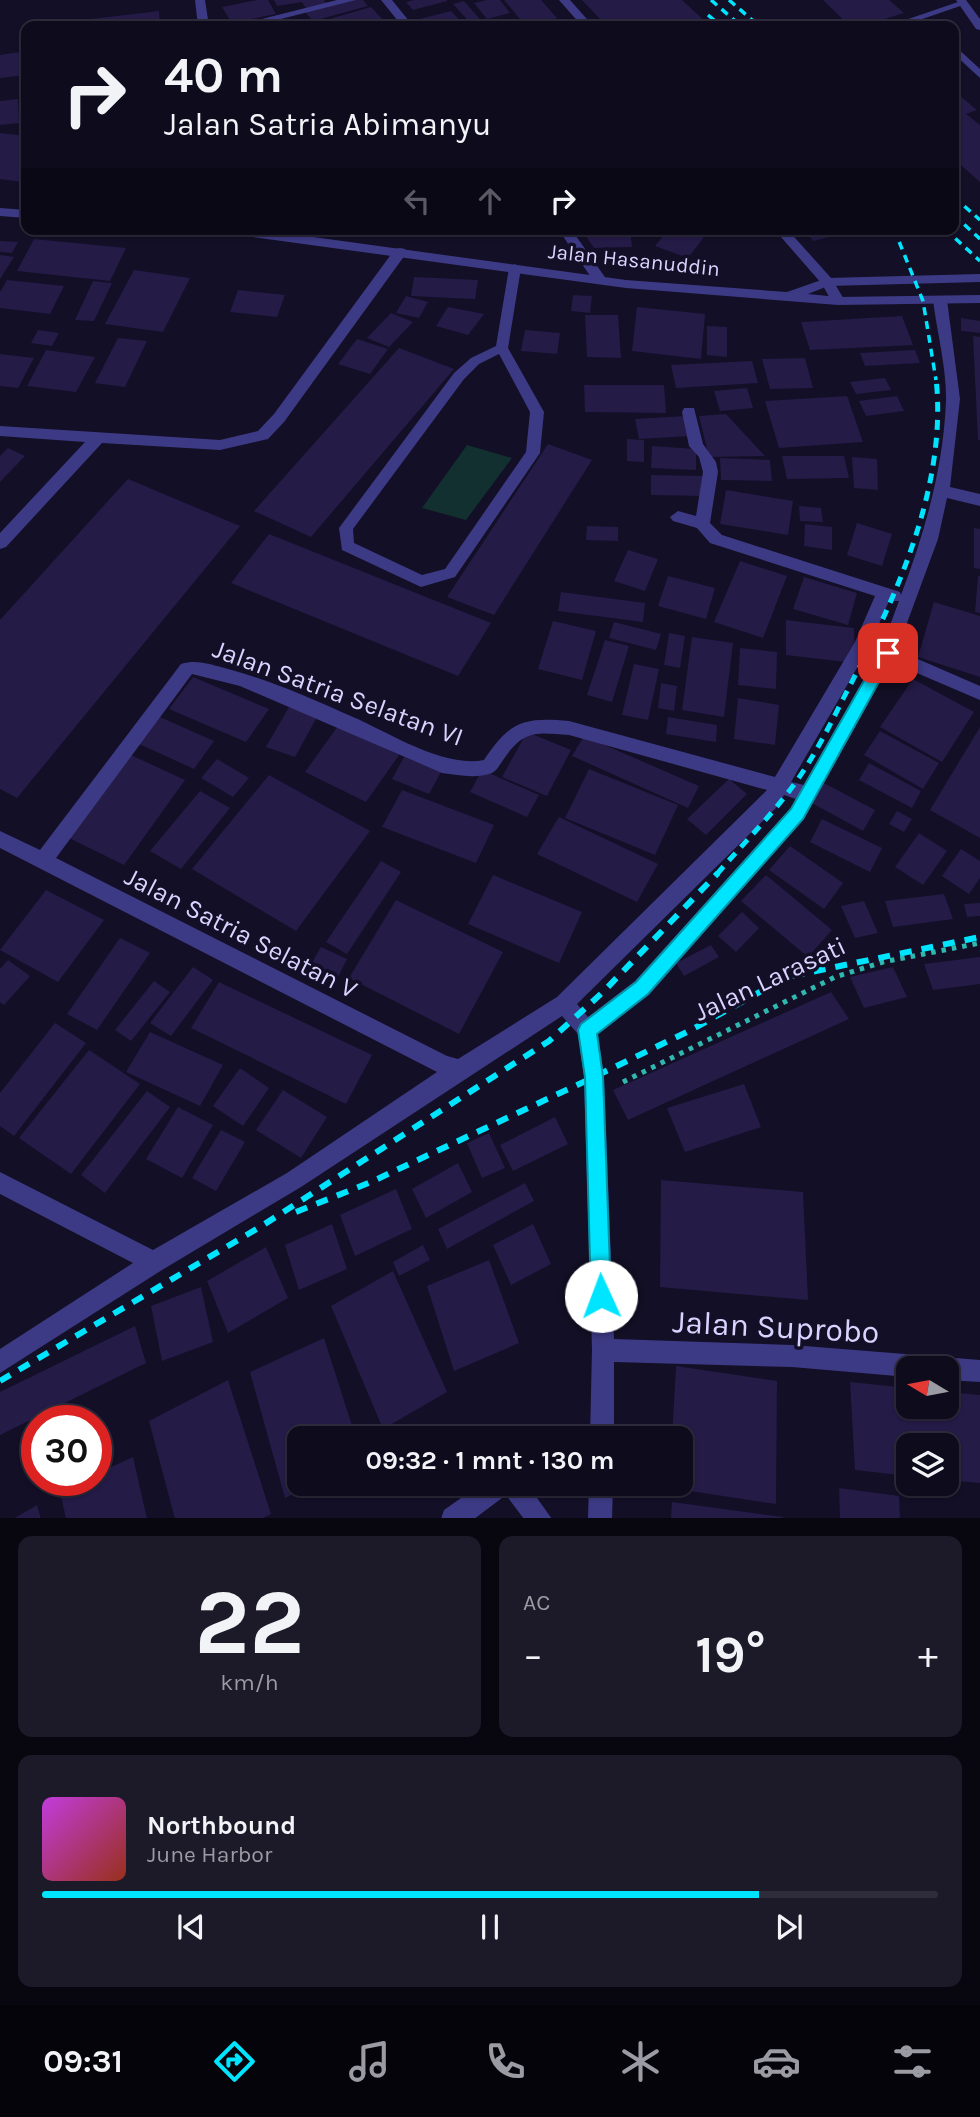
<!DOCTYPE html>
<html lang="id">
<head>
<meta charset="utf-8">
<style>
	:root { --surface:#0e0b1c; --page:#1c1929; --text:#f1f3f6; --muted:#9b9ba3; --line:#2e2b3b; --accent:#00e5ff }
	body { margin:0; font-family:Karla,sans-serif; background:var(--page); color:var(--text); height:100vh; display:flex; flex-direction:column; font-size:26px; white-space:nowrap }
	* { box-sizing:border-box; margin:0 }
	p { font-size:23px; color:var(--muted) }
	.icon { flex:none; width:38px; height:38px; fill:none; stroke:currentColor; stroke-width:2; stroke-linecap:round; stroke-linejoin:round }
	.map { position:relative; height:1518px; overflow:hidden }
	.sheet { display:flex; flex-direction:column; gap:18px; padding:18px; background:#08060f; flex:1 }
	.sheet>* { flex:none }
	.guide { position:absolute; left:21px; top:21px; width:938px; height:214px; border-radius:14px; box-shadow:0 2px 5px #0004,0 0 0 2px var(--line); background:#0e0b1c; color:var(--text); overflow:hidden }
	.needle { width:46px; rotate:280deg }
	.tools { position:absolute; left:896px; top:1356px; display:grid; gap:14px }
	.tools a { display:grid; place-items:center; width:63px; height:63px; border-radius:14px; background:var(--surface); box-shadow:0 2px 5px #0004,0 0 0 2px var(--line); font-size:35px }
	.speed { position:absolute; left:21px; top:1405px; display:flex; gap:14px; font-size:35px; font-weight:700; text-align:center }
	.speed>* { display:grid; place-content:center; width:91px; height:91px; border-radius:50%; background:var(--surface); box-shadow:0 2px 5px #0004,0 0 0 2px var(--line); line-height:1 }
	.speed .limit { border:10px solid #d22; background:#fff; color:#111 }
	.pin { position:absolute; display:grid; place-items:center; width:60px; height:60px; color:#fff; margin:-30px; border-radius:14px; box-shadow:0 4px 10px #0006 }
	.me { position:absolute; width:77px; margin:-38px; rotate:358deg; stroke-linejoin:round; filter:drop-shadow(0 0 5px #0008) }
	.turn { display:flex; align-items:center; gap:24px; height:147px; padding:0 28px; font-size:32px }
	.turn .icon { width:91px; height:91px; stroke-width:2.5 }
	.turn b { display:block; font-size:49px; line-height:60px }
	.lanes { display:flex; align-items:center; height:66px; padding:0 28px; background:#0003; justify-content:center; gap:35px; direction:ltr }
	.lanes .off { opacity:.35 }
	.big { font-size:52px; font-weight:700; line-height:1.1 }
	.sheet .card { flex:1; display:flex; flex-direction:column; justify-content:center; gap:10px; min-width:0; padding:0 24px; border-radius:14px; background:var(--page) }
	.sheet .dial { align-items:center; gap:0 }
	.dial b { font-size:91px; line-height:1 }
	.song { display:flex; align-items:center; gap:21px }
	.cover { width:84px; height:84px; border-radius:10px; background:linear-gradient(135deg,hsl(290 70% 55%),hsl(10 70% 35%)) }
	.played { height:7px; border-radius:4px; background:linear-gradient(90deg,var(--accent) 80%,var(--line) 80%) }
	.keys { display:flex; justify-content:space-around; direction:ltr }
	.heat { display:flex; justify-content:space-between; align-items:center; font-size:38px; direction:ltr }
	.sheet .tiles { flex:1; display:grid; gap:18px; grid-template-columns:1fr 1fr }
	.card:last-child { grid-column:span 2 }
	.trip { position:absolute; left:287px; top:1426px; width:406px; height:70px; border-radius:14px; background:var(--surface); box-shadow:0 2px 5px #0004,0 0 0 2px var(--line); font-weight:700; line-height:70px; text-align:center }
	.dock { display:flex; height:112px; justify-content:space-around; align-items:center; background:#06040b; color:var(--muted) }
	.dock .icon { width:49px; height:49px }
	.dock .on { color:var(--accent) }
	.dock b { font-size:32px; color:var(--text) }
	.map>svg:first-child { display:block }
	.green { fill:#12302f }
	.building { fill:#241b47 }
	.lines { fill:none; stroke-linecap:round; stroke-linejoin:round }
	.path { stroke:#2fb8b0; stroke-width:5; stroke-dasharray:4.5 6; stroke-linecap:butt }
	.service { fill:#3d3a85; fill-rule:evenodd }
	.minor { fill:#3d3a85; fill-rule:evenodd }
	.tertiary { fill:#3d3a85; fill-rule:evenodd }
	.rail-far2 { stroke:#00e5ff; stroke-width:3.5; stroke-dasharray:8 6; stroke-linecap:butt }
	.rail-far1 { stroke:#00e5ff; stroke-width:5; stroke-dasharray:10 8; stroke-linecap:butt }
	.rail { stroke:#00e5ff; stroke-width:6; stroke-dasharray:12 10; stroke-linecap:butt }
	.route { fill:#00e5ff; stroke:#0095a6; stroke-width:2 }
	.labels { text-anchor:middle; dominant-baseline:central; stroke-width:7; stroke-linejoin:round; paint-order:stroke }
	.far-street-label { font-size:21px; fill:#d9d4ff; stroke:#130f26 }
	.street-label { font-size:26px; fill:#d9d4ff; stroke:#130f26 }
	.near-street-label { font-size:32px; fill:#d9d4ff; stroke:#130f26 }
</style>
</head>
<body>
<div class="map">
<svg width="980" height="1519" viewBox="0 0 980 1519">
	<rect width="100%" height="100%" fill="#130f26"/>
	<!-- green -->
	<path class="green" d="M467 445 512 458 466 520 422 508Z"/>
	<!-- building -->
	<g class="building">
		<path d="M257 0H268L276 14 232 23 222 7Z"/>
		<path d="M274 0H324L327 4 306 8 302 2 277 6Z"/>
		<path d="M355 0H363L368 6 313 21 305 12Z"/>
		<path d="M414 0H447V1L413 10 406 2Z"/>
		<path d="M487 0H500L510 13 487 19 474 3Z"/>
		<path d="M504 0H541L557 18 526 26Z"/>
		<path d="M582 0H682L710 26H607Z"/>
		<path d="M823 0H889L904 13 862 26H850Z"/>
		<path d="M464 1 485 25 473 26 453 4Z"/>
		<path d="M371 7 384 21 364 26H332L326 20Z"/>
		<path d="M159 11 160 26H84L83 20Z"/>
		<path d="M451 11 465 26H421L416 20Z"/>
		<path d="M26 51V75L0 78V55Z"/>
		<path d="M954 91 977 110 966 114 980 125V182L954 159Z"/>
		<path d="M18 99 19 123 0 125V101Z"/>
		<path d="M0 133 26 136V174L22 182 0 179Z"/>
		<path d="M581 229H630L632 247 594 248Z"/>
		<path d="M669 229H710L688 258 655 246Z"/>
		<path d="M804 229H842L845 233 813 241Z"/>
		<path d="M34 239 126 248 110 281 17 271Z"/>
		<path d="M0 241 18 242 12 253 0 252Z"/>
		<path d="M0 255 14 257 0 279Z"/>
		<path d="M134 270 190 278 163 332 105 324Z"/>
		<path d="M414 277 478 280 475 299 411 296Z"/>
		<path d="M7 280 64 286 50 314 0 308V292Z"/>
		<path d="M93 281 112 283 94 321 75 320Z"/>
		<path d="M238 290 285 295 277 317 230 312Z"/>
		<path d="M573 295 592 296 590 313 571 311Z"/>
		<path d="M406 296 428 302 419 318 396 313Z"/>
		<path d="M448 307 484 314 468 335 436 326Z"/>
		<path d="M637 307 705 314 701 359 632 351Z"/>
		<path d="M391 313 413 322 389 347 367 338Z"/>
		<path d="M585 315H618L621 358 587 357Z"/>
		<path d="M902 316 913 345 810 350 801 322Z"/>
		<path d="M961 318 980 321V333L961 331Z"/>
		<path d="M707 326 727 327V357L707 355Z"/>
		<path d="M38 330 59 333 52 346 31 343Z"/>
		<path d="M525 330 560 333 557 354 521 351Z"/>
		<path d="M973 336 980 337V440H978Z"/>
		<path d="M118 338 147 341 125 387 95 383Z"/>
		<path d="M357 339 388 349 370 374 338 364Z"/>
		<path d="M399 348 454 369 311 537 254 511Z"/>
		<path d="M46 350 95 357 76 392 27 386Z"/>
		<path d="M915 350 920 363 865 366 860 353Z"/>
		<path d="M0 354 34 358 18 388 0 386Z"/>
		<path d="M805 358 813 388 770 389 762 359Z"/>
		<path d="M752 361 758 383 676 388 671 365Z"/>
		<path d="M885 378 891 390 856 394 850 382Z"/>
		<path d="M584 385H664L666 413 585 412Z"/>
		<path d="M747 388 753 408 720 411 714 391Z"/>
		<path d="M847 396 863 442 779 448 765 401Z"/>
		<path d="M897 396 904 411 866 416 859 401Z"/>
		<path d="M726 414 765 456 709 457 699 416Z"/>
		<path d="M686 416 690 436 639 439 635 419Z"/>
		<path d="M627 439 644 440V462L627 461Z"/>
		<path d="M548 444 592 460 494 615 447 597Z"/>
		<path d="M652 446 696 449V470L651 468Z"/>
		<path d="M8 448 25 456 0 482V456Z"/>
		<path d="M782 456H844L849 478 787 479Z"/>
		<path d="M852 457 877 459 878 490 854 488Z"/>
		<path d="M720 458 770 460 772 481 721 480Z"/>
		<path d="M651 475 705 476 707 496 651 495Z"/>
		<path d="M128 479 240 526 17 798 0 789V620Z"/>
		<path d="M726 490 793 501 788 535 720 524Z"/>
		<path d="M799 506 821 508 823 522 800 521Z"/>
		<path d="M857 523 892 534 882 566 847 555Z"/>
		<path d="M805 524 832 527V550L804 546Z"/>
		<path d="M587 526 618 527V541L586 540Z"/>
		<path d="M974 528 980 529V569L974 568Z"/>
		<path d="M269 534 491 623 458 676 231 583Z"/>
		<path d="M628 550 658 559 645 591 614 581Z"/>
		<path d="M740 561 787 576 763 638 714 622Z"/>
		<path d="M668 576 715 588 706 619 658 606Z"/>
		<path d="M978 576H980V613L975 612Z"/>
		<path d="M804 577 857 593 848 625 793 609Z"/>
		<path d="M561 592 645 603 643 622 558 611Z"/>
		<path d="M934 602 980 616V677L918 657Z"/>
		<path d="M786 620 854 628 855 663 786 655Z"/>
		<path d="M553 621 596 631 582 680 538 669Z"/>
		<path d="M614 622 661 634 656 650 609 638Z"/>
		<path d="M669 633 685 636 680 668 664 665Z"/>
		<path d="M692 637 733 643 724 717 682 710Z"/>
		<path d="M605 640 629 646 612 702 587 695Z"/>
		<path d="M740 648 777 652 776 689 738 685Z"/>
		<path d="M634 664 659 669 648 720 622 715Z"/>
		<path d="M193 677 269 709 246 742 169 709Z"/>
		<path d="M913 679 974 712 942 762 880 727Z"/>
		<path d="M661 683 677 686 674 711 658 708Z"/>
		<path d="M738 698 779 705 775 745 734 739Z"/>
		<path d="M289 707 317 717 295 757 266 747Z"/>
		<path d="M160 717 214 741 194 769 139 744Z"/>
		<path d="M668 717 717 725 716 742 666 734Z"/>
		<path d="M338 726 399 755 366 802 305 772Z"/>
		<path d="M980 727V838L930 810Z"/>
		<path d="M880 731 939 763 923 789 864 755Z"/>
		<path d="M527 732 571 750 547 796 502 777Z"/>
		<path d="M584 736 699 786 688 808 572 756Z"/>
		<path d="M131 755 185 780 124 865 69 838Z"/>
		<path d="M404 757 441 772 429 794 392 779Z"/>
		<path d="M217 759 249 778 233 797 201 778Z"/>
		<path d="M869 763 921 791 912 808 859 780Z"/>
		<path d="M589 769 678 805 655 855 565 818Z"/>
		<path d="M482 770 539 795 527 817 470 792Z"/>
		<path d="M269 775 370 831 296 931 192 869Z"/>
		<path d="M729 779 747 794 706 835 687 819Z"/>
		<path d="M822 782 875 810 863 831 810 802Z"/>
		<path d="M402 790 494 825 476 863 382 827Z"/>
		<path d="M200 791 230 808 181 869 150 851Z"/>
		<path d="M897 811 912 819 904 832 889 824Z"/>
		<path d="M559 817 658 864 637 902 537 854Z"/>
		<path d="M822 819 882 848 870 872 810 842Z"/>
		<path d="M919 833 947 851 923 885 895 867Z"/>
		<path d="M790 846 843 883 824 909 769 870Z"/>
		<path d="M961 849 980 861V878L969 894 942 876Z"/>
		<path d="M381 861 401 872 347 954 326 942Z"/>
		<path d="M493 875 582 912 559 963 468 924Z"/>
		<path d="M766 875 832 930 808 957 741 901Z"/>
		<path d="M46 890 104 920 58 982 0 950Z"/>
		<path d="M944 894 953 919 893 927 885 901Z"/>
		<path d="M396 900 503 952 459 1034 349 978Z"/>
		<path d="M864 901 878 933 855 938 841 906Z"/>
		<path d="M980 903V916L967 917 964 904Z"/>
		<path d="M742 912 759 928 736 952 718 936Z"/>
		<path d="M120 938 150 953 97 1030 67 1014Z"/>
		<path d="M711 945 719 957 684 976 676 963Z"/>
		<path d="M321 947 347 959 337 979 310 966Z"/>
		<path d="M980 957V984L933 990 924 964Z"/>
		<path d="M8 960 30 976 4 1005 0 1002V969Z"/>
		<path d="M193 967 213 980 171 1036 150 1023Z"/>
		<path d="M893 967 907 997 864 1008 850 977Z"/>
		<path d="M154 981 170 992 131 1041 115 1030Z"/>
		<path d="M219 982 372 1055 346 1104 191 1028Z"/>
		<path d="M831 992 849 1019 628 1120 613 1090Z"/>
		<path d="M55 1023 86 1043 14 1136 0 1126V1093Z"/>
		<path d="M150 1032 223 1065 200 1106 126 1072Z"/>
		<path d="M89 1050 140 1084 71 1174 19 1138Z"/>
		<path d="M240 1068 269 1088 243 1126 213 1106Z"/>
		<path d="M744 1084 761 1127 685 1152 667 1108Z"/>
		<path d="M283 1090 327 1117 301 1158 256 1130Z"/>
		<path d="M147 1091 170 1107 105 1193 81 1175Z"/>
		<path d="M178 1107 213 1125 182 1178 146 1159Z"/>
		<path d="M555 1117 568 1144 513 1171 500 1145Z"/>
		<path d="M221 1130 245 1142 216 1191 192 1178Z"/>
		<path d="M489 1133 505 1168 482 1178 467 1143Z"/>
		<path d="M458 1163 472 1192 426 1218 412 1189Z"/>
		<path d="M661 1180 803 1192 808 1300 660 1287Z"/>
		<path d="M525 1183 534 1201 447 1249 438 1229Z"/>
		<path d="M396 1189 412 1229 355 1256 340 1215Z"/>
		<path d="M332 1224 347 1269 299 1290 285 1245Z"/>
		<path d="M533 1224 551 1264 511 1285 493 1245Z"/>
		<path d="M423 1245 430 1260 399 1276 393 1262Z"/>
		<path d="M266 1247 288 1298 228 1333 207 1281Z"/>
		<path d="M489 1260 519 1343 454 1371 427 1286Z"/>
		<path d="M393 1271 447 1392 383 1429 331 1306Z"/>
		<path d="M201 1287 213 1342 162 1361 151 1306Z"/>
		<path d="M135 1326 146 1363 0 1435V1392Z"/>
		<path d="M324 1338 356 1438H299V1484H314L285 1498 250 1372Z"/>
		<path d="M676 1366 777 1381 776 1504 670 1488V1484H681V1438H672Z"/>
		<path d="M228 1380 271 1514 261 1519H175L149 1421Z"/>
		<path d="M850 1382 908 1388V1407H947V1392L980 1395V1483L947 1480V1446H908V1476L855 1470Z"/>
		<path d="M133 1457 147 1519H66L60 1491 83 1480H96V1474Z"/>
		<path d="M839 1488 899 1496 900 1519H840Z"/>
		<path d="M672 1502 783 1517V1519H671Z"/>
		<path d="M37 1505 41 1519H13Z"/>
	</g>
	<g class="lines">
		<!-- path -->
		<path class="path" d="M623 1082 835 977 883 962 980 943"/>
		<!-- service -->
		<g class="service">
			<path d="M958 2 966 4 902 26H888Z"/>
			<path d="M954 45 980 69V78L954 54Z"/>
			<path d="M515 264 521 268 508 348 544 412 540 453 455 577 421 587 342 550 339 528 454 373 471 358 496 346 509 268ZM499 354 530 412 526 452 445 569 422 575 354 543 353 529 464 379 479 364Z"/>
		</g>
		<!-- minor -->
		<g class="minor">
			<path d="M195 0H205L209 26H198Z"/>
			<path d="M337 0H356L253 26H234Z"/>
			<path d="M381 0H392L413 26H402Z"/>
			<path d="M559 0H570L593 26H582Z"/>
			<path d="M558 229H571L607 280 605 283H595Z"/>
			<path d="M774 229H787L832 279 845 301 843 304H833L822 284Z"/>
			<path d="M400 248 405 249V255L284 422 268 439 220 450 102 443 6 547 0 549V533L85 442 0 436V426L220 440 258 431 274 414 395 249Z"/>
			<path d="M940 296 947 300 960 399 950 487 980 494V506L947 498 938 539 897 650 980 686V700L891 662 803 820 649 995 598 1034 604 1077 614 1339 792 1345 980 1360V1382L947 1380V1368H908V1377L792 1367 614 1362V1438H590L592 1350 584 1077 578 1034 562 1016 301 1187 162 1270 0 1373V1349L133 1263 0 1194V1172L153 1250 287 1173 437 1072 0 848V831L40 850 181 664C198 659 211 665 228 669 270 680 313 699 353 717 390 733 443 768 484 760 510 721 524 717 569 721L775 777 855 642 875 596 710 543 697 528 673 521 670 517 678 511 696 516 703 472 699 457 689 446 682 412 684 408H694L703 444 716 462 718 472 710 523 722 535 900 592 901 595C925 532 943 469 946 402 947 369 937 333 933 300ZM889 601H899L883 644 877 642 869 649 877 656 804 785 791 782 868 649ZM192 674 240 686 442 773C458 775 476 779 492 773 498 770 501 762 506 756 525 729 539 733 569 735L767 790 557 997 458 1059 447 1056 56 858ZM784 795 796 799 791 808 635 981 588 1017 577 1004 776 808Z"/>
			<path d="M481 1484H527L552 1519H524L506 1495 474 1519H441L444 1510Z"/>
			<path d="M589 1484H613L612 1519H588Z"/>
		</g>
		<!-- tertiary -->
		<g class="tertiary">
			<path d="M956 0H966L980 19V30L976 29Z"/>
			<path d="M0 208 26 210V218L0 216Z"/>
			<path d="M217 229H255L626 280 787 292 827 278 980 274V282L828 286 808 294 838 297 980 295V303L838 305 626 288 223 233Z"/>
		</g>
		<!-- rail-far2 -->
		<g class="rail-far2">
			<path d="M711 0 741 26"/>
			<path d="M729 0 759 26"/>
			<path d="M708 15 721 26"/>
			<path d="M954 197 980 220"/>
			<path d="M954 215 980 239"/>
			<path d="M894 229 923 301 936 380"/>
			<path d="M945 229 980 261"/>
		</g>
		<!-- rail-far1 -->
		<path class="rail-far1" d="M717 874C741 846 768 819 790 790 812 761 828 729 844 697 894 602 948 488 936 378"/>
		<!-- rail -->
		<g class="rail">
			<path d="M296 1212 371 1182 594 1077 691 1030 787 977 980 937"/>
			<path d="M0 1381 260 1227 549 1041 603 992 718 873"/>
		</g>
	</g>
	<!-- route -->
	<path class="route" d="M888 647 895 653 803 819 648 994 597 1034 603 1077 611 1296 608 1303 601 1306 594 1303 591 1296 585 1077 578 1030 581 1024 636 982 791 809 882 649Z"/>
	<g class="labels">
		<!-- far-street labels -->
		<g class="far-street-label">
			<text transform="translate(634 260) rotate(6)">Jalan Hasanuddin</text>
		</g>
		<!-- street labels -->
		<g class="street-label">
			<text transform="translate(338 693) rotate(20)">Jalan Satria Selatan VI</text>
			<text transform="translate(241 933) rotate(27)">Jalan Satria Selatan V</text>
			<text transform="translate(770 979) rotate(-25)">Jalan Larasati</text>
		</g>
		<!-- near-street labels -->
		<g class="near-street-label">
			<text transform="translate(776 1327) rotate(3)">Jalan Suprobo</text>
		</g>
	</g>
</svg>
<div class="tools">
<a><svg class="needle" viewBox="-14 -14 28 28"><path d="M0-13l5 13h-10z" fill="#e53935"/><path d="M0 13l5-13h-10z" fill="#9b9ba3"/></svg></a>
<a><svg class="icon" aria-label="layers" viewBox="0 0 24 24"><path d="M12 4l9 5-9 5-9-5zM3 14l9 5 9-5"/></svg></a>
</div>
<div class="speed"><div class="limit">30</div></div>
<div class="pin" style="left:888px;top:653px;background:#d93025"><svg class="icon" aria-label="arrive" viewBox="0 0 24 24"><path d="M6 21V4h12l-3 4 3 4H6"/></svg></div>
<svg class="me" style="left:601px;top:1296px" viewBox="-20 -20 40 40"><circle r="19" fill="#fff"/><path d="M0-13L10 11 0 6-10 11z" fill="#00e5ff"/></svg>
<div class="trip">09:32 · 1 mnt · 130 m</div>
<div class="guide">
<div class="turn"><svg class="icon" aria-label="right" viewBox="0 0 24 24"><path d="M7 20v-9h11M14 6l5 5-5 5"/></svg><div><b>40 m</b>Jalan Satria Abimanyu</div></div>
<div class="lanes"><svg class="icon off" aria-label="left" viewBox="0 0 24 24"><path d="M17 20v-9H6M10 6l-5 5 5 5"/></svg><svg class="icon off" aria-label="ahead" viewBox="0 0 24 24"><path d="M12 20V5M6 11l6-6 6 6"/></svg><svg class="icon" aria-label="right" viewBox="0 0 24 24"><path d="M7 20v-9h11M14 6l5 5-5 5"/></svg></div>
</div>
</div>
<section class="sheet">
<div class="tiles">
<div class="card dial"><b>22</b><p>km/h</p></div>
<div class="card"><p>AC</p>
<div class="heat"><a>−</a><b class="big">19°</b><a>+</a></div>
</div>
<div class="card">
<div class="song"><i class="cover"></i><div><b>Northbound</b><p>June Harbor</p></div></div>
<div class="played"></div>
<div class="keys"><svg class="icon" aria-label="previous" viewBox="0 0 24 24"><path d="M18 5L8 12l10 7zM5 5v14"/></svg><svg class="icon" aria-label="pause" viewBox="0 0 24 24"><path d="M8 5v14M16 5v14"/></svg><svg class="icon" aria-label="next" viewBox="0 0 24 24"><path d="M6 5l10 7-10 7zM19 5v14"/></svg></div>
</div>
</div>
</section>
<nav class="dock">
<b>09:31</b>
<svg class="icon on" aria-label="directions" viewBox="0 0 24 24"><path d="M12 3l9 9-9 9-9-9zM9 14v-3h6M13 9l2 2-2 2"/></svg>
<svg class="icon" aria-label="music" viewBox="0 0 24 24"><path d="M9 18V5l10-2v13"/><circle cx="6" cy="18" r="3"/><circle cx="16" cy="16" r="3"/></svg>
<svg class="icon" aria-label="phone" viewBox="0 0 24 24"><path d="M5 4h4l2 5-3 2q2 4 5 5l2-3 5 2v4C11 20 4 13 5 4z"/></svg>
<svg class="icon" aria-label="climate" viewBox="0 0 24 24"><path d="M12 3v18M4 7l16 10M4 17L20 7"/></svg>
<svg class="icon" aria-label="car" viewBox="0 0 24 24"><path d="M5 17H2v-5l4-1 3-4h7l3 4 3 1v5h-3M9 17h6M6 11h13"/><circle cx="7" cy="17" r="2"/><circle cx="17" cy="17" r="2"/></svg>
<svg class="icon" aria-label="filters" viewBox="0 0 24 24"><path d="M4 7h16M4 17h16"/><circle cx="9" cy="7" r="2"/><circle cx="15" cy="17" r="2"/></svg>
</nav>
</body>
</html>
